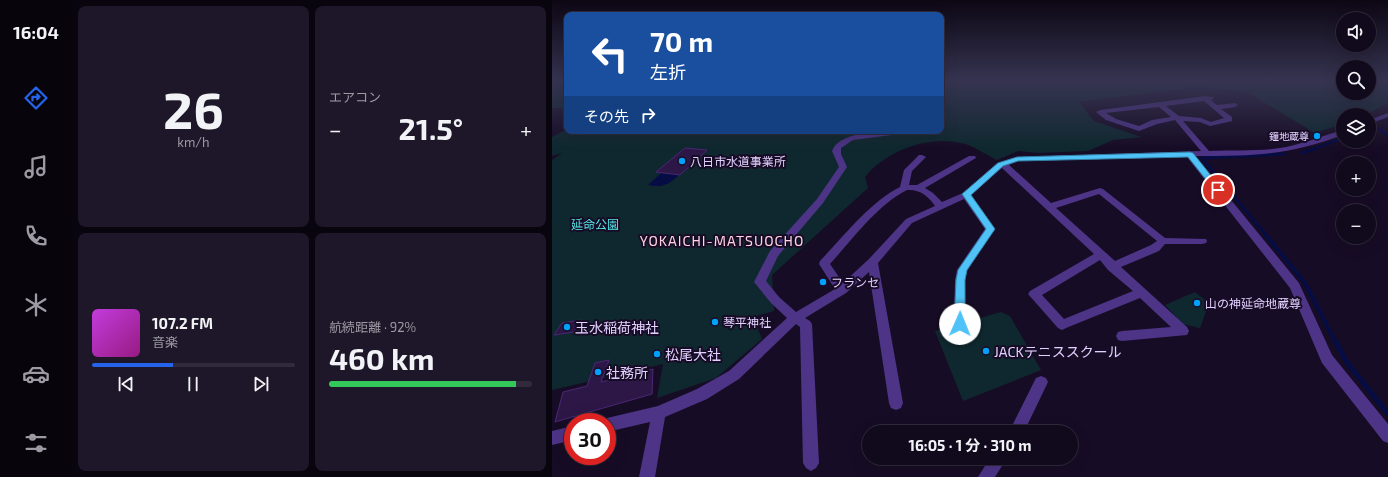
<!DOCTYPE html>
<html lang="ja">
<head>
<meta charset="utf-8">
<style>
	:root { --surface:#11091c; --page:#1e1729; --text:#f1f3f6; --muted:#9c9aa3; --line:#302a3b; --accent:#2563eb }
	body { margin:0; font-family:"Exo 2","Noto Sans JP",sans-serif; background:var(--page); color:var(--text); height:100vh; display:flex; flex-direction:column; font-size:15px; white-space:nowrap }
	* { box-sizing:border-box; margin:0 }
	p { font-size:13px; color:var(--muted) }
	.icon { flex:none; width:22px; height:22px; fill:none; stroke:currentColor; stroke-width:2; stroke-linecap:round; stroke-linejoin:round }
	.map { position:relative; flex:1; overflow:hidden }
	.details { display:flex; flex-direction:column; gap:6px; padding:6px; background:#09050f; width:480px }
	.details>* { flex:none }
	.hud { position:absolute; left:12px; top:12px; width:380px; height:122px; border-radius:8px; box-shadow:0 4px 16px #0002,0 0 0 1px var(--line); background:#1a4fa0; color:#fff; overflow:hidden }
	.fabs { position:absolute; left:784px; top:12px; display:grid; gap:8px }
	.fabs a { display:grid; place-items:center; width:40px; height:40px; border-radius:50%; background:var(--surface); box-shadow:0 4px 16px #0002,0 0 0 1px var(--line); font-size:20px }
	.speed { position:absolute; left:12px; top:413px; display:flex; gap:8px; font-size:20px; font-weight:700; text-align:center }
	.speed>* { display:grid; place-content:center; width:52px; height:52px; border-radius:50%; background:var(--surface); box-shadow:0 4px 16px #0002,0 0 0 1px var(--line); line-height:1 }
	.speed .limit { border:6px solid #d22; background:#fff; color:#111 }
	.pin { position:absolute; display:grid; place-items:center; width:34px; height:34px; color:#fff; margin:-17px; border:2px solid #fff; border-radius:50%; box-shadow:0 1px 4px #0007 }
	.me { position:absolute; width:44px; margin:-22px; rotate:1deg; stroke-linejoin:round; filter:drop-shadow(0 0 3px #0008) }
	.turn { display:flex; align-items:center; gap:14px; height:84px; padding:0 20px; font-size:18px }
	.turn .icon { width:52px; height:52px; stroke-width:2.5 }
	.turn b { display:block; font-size:28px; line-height:34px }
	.then { display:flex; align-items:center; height:38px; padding:0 20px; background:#0003; gap:8px; font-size:15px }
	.big { font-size:30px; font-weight:700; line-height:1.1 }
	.details .card { flex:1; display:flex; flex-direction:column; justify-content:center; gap:6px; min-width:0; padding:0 14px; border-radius:8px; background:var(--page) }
	.details .dial { align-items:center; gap:0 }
	.dial b { font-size:52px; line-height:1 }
	.song { display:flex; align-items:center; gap:12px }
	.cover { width:48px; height:48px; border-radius:6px; background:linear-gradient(135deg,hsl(290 70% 55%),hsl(310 70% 35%)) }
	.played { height:4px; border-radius:2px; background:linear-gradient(90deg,var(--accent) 40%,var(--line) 40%) }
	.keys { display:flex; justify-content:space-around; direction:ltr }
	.heat { display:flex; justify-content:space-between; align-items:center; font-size:22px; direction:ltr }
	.charge { height:6px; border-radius:3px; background:linear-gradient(90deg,#34c759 92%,var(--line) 0) }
	.details .tiles { flex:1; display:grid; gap:6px; grid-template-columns:repeat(2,1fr) }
	.trip { position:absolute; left:310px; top:425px; width:216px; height:40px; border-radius:20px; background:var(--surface); box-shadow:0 4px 16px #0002,0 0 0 1px var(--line); font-weight:700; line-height:40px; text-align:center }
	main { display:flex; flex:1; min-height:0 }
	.dock { display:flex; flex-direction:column; width:72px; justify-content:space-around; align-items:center; background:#07040b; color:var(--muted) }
	.dock .icon { width:28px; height:28px }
	.dock .active { color:var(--accent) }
	.dock b { font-size:18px; color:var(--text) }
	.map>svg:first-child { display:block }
	.green { fill:#0f282f }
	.water { fill:#060c44 }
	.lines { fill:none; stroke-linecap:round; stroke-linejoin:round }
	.stream-far3 { stroke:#060c44; stroke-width:2.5 }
	.stream-far2 { stroke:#060c44; stroke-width:3 }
	.stream-far1 { stroke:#060c44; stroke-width:4 }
	.stream { stroke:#060c44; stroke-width:5 }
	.building { fill:#2d1747; stroke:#4b2775 }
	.minor { fill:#4d3487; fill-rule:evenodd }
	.route { fill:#4fc3f7; stroke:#337fa1 }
	.poi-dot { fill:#00a1fb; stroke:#170c25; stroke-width:1.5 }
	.labels { text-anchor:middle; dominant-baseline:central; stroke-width:4; stroke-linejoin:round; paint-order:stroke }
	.far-poi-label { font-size:10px; fill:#e2d0ff; stroke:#170c25; text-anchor:end }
	.poi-label { font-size:12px; fill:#e2d0ff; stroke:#170c25; text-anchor:start }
	.park-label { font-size:12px; fill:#53e7e8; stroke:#170c25 }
	.quarter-label { font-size:14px; letter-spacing:1px; fill:#ffd2e3; stroke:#170c25 }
	.near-poi-label { font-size:14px; fill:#e2d0ff; stroke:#170c25; text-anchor:start }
</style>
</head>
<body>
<main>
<nav class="dock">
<b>16:04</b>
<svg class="icon active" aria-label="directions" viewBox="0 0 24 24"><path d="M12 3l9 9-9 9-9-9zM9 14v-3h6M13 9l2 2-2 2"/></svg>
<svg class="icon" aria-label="music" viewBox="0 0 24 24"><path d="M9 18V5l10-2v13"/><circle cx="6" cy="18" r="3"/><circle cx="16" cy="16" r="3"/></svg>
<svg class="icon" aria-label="phone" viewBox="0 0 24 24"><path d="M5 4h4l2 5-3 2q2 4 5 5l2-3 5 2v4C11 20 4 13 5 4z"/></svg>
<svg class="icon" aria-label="climate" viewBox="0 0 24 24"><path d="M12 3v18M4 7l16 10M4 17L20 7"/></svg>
<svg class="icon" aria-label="car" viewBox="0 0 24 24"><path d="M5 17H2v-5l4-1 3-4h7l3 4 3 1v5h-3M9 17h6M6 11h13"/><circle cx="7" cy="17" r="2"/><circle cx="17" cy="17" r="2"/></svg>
<svg class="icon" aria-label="filters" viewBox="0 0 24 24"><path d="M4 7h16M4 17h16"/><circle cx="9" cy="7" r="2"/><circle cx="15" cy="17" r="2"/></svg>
</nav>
<section class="details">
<div class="tiles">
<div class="card dial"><b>26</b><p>km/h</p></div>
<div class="card"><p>エアコン</p>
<div class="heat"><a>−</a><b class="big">21.5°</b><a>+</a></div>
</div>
<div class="card">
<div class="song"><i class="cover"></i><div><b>107.2 FM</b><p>音楽</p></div></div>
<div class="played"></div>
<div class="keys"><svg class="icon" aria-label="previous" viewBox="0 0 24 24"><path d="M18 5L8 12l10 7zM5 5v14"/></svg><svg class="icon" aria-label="pause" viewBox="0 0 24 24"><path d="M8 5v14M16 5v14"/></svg><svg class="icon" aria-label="next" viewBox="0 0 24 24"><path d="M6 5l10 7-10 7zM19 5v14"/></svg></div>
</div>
<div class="card"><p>航続距離 · 92%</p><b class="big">460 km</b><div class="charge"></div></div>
</div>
</section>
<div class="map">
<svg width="836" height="477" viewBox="0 0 836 477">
	<rect width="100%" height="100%" fill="#170c25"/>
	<!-- green -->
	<g class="green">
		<rect x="0" y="81" width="15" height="27"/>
		<path d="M389 81H791V93H817V81H836V103L814 115H791V124L763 133 693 91 644 87 527 102 542 121 589 137 561 140 536 151 486 153 466 151 445 160C434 155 421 145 409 143 377 135 333 151 313 177L316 188 220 275 222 311 201 317 210 339 164 378 105 398 111 364 0 390V160L10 153 0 156V137L15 129V131H389Z"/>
		<path d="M643 292 657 303 648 328 631 324 613 305Z"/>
		<path d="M449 312 458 316 489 370 411 401 383 331Z"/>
	</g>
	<!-- water -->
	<path class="water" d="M109 173 127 175C116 185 110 188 96 185Z"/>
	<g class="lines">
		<!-- stream-far3 -->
		<g class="stream-far3">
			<path d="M817 127 821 125 836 135"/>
			<path d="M759 150 791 138"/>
		</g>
		<!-- stream-far2 -->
		<g class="stream-far2">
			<path d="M750 153 762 149"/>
			<path d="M714 235 650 158 733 154"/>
		</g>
		<!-- stream-far1 -->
		<g class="stream-far1">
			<path d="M713 234 753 283 784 343"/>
			<path d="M665 302 742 299"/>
		</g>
		<!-- stream -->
		<path class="stream" d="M784 342 794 361 836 414"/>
	</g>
	<!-- building -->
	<g class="building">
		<path d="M133 148 155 150 128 175 104 172Z"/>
		<path d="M28 320 22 332 2 335 10 323Z"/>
		<path d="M57 360 49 382 101 369 100 394 3 422 11 392 35 386 43 363Z"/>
	</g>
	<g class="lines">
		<!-- minor -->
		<g class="minor">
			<path d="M392 81H398L391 93 389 94V86Z"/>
			<path d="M653 96 661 97 662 98 659 100 665 105 683 103 686 105 683 107 669 109 680 117V121L658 126 648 122 631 121 657 151C683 150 709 152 734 147 754 143 772 135 791 130V135C766 144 738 152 711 154 688 156 666 156 643 156L747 283 780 355 836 424V443L831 441 770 363 738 288 635 157 466 161 457 165 499 203 548 188 551 189 613 238 654 239 655 241 654 243 650 244H613L607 251 569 267 635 327 637 331 635 335 570 341 566 340 564 336 566 332 570 331 619 327 588 298 514 328 510 330 506 328 476 294 478 291 542 254 450 168 419 195 443 229 415 271 413 280 414 324 412 327 408 329 404 327 402 324 403 280 405 270 433 229 412 199 360 223 326 263 351 403 349 408 344 410 339 408 337 403 317 272 294 293 253 318 258 321 260 324 267 463 264 468 259 471 254 468 251 463 248 327 244 324 187 379 155 399 113 417 103 477H87L98 422 55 432V422H49L55 418 106 406 145 389 177 371 235 318 219 303 202 282 218 251 265 199 287 167 280 151C288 129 339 131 359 131L355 133 301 140 289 148V154L295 167 271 203 226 256 214 281 227 297 244 312 283 289 267 264 268 261C290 238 319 201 348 187L352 170 367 155H370L374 157 360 171 357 185H365L417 156H423L424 158 373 188 381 193 390 202 411 193 445 163 465 157 649 151 623 120 605 124 587 131 554 120 544 112 548 110ZM652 101 672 118 659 122 649 118 627 116 614 106ZM607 107 619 117 600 120 587 126 564 119 554 113ZM355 190C367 189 377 196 383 206L354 219 317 259 291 283 278 264C300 240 325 205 355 190ZM547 194 605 241 599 245 563 261 504 208ZM548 260 556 270 581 291 512 319 490 295Z"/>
			<path d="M836 113V117L817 124V120Z"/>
			<path d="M489 376 494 378 496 382 472 432H457L484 378Z"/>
			<path d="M21 426V440L0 445V431Z"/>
			<path d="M438 458H455L443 477H426Z"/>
		</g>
	</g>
	<!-- sky -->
	<linearGradient id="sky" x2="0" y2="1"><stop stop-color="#0d0714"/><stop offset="0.55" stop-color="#363451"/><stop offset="1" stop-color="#363451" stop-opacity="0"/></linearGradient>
	<rect width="836" height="148" fill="url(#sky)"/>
	<!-- route -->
	<path class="route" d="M638 152 641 153 669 188V191H663L636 157 466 161 451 166 419 195 443 229 415 270 413 280V324L412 327 408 329 404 327 402 324 404 280 406 270 434 229 410 194 446 163 465 157Z"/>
	<!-- markers -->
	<g class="poi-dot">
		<circle cx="765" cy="136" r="4"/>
		<circle cx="130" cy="161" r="4"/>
		<circle cx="271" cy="282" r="4"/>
		<circle cx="645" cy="303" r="4"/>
		<circle cx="163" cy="322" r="4"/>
		<circle cx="15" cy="327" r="4"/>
		<circle cx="434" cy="351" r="4"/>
		<circle cx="105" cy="354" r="4"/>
		<circle cx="46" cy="372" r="4"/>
	</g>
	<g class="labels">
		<!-- far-poi labels -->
		<g class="far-poi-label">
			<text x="757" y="136">鐘地蔵尊</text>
		</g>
		<!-- poi labels -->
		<g class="poi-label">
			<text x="138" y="161">八日市水道事業所</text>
			<text x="279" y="282">フランセ</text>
			<text x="653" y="303">山の神延命地蔵尊</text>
			<text x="171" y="322">琴平神社</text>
		</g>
		<!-- park labels -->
		<g class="park-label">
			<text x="43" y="224">延命公園</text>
		</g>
		<!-- quarter labels -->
		<g class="quarter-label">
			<text x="170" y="240">YOKAICHI-MATSUOCHO</text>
		</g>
		<!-- near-poi labels -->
		<g class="near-poi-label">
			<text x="23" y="327">玉水稲荷神社</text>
			<text x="442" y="351">JACKテニススクール</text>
			<text x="113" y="354">松尾大社</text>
			<text x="54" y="372">社務所</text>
		</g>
	</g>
</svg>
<div class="fabs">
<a><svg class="icon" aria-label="sound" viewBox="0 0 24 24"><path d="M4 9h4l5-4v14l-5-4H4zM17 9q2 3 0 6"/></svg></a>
<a><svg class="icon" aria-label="search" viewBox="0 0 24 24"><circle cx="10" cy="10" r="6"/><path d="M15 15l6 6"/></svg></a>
<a><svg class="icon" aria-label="layers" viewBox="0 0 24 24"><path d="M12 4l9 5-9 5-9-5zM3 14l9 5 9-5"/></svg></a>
<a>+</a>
<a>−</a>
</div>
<div class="speed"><div class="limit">30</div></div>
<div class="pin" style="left:666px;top:190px;background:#d93025"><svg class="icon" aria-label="arrive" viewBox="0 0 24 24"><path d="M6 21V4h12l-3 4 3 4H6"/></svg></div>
<svg class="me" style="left:408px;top:324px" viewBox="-20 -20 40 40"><circle r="19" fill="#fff"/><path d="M0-13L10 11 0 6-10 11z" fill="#4fc3f7"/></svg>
<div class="trip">16:05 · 1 分 · 310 m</div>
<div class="hud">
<div class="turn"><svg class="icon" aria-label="left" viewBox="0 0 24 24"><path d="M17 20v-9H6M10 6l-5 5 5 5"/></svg><div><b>70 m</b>左折</div></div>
<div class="then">その先<svg class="icon" aria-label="right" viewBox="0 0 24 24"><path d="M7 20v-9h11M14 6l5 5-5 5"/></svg></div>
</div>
</div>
</main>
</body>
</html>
